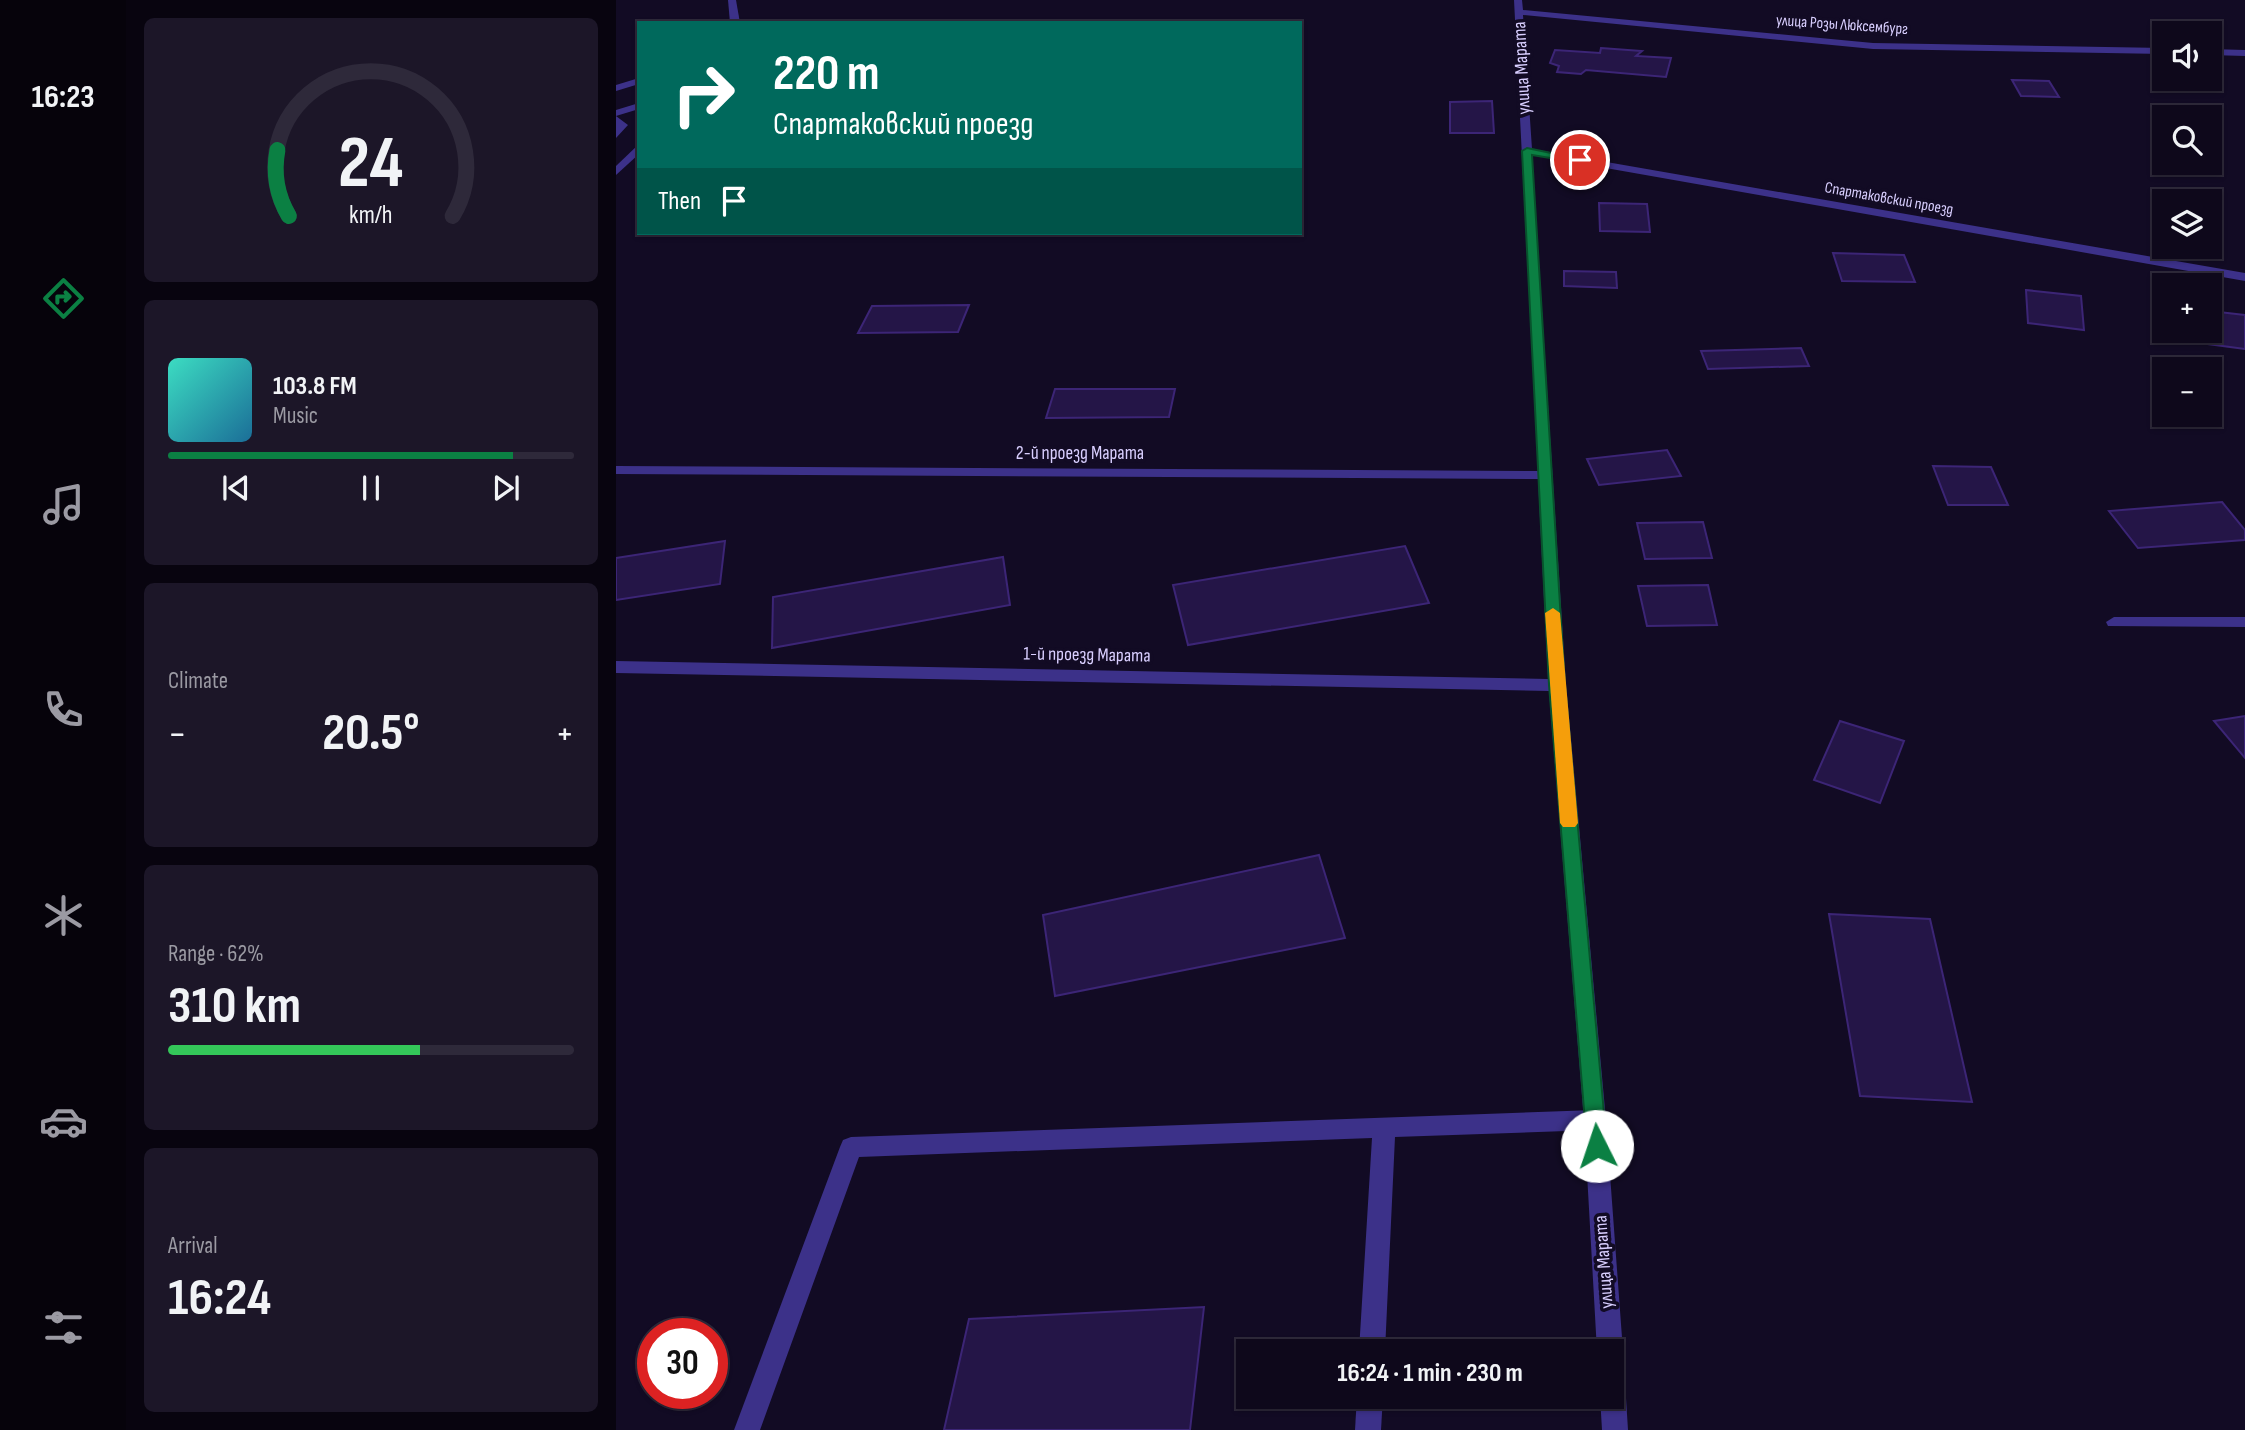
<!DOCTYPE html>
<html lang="en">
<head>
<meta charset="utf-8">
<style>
	:root { --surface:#0e081b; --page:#1c1628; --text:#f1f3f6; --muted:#9b9aa3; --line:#2e293a; --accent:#0b8043 }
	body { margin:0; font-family:"Sofia Sans Condensed",sans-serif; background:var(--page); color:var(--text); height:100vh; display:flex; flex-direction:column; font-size:26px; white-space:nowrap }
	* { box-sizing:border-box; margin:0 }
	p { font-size:23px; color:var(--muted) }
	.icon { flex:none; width:38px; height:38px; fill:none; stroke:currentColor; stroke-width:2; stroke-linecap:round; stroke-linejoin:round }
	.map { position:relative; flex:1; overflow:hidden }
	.panel { display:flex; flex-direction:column; gap:18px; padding:18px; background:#08040f; width:490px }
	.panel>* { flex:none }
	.top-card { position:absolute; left:21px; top:21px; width:665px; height:214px; border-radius:0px; box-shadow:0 2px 5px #0004,0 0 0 2px var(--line); background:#00695c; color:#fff; overflow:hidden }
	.buttons { position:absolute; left:1536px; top:21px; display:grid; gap:14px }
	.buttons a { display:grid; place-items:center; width:70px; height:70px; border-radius:0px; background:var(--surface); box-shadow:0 2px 5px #0004,0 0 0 2px var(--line); font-size:35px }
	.speed { position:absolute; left:21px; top:1318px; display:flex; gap:14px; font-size:35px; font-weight:700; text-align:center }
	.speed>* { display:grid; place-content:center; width:91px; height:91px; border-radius:50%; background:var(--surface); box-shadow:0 2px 5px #0004,0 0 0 2px var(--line); line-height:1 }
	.speed .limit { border:10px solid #d22; background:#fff; color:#111 }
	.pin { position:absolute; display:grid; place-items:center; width:60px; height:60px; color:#fff; margin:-30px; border:4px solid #fff; border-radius:50%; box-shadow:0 2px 7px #0007 }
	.me { position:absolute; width:77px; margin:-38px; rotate:356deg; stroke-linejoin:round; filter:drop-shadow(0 0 5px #0008) }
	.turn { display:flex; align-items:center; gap:24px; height:147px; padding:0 21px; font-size:32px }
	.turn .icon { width:91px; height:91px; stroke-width:2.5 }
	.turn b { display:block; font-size:49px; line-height:60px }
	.then { display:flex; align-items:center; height:66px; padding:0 21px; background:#0003; gap:14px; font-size:26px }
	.big { font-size:52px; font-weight:700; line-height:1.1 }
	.panel .tile { flex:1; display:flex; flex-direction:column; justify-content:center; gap:10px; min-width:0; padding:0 24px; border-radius:10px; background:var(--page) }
	.panel .dial { align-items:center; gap:0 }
	.dial svg { height:182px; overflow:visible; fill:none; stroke:var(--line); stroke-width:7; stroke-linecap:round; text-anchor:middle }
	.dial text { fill:var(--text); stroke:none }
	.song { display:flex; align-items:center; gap:21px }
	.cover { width:84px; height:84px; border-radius:10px; background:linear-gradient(135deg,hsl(170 70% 55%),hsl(200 70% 35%)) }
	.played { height:7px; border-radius:4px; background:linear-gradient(90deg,var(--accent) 85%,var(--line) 85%) }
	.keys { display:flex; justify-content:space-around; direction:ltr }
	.heat { display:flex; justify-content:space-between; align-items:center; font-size:38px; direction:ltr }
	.charge { height:10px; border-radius:5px; background:linear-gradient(90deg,#34c759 62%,var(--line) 0) }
	.trip { position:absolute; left:620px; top:1339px; width:388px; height:70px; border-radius:0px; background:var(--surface); box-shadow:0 2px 5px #0004,0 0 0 2px var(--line); font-weight:700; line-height:70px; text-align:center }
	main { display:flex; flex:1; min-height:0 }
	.tabs { display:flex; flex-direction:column; width:126px; justify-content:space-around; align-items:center; background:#06030b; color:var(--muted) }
	.tabs .icon { width:49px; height:49px }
	.tabs .on { color:var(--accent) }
	.tabs b { font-size:32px; color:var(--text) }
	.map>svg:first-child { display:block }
	.building { fill:#241547; stroke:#3c2576; stroke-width:2 }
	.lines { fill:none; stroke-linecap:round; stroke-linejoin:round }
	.lane { fill:#3c3189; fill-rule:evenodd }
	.street { fill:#3c3189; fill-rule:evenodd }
	.route { fill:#0b8043; stroke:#07532c; stroke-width:2 }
	.slow { fill:#f59e0b }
	.labels { text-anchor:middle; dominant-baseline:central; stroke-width:7; stroke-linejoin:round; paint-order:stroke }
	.far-street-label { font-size:16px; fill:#d9cfff; stroke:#120b24 }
	.street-label { font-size:19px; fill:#d9cfff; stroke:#120b24 }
</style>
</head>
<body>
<main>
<nav class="tabs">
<b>16:23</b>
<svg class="icon on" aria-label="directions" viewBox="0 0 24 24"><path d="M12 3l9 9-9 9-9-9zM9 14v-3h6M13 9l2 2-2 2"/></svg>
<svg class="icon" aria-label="music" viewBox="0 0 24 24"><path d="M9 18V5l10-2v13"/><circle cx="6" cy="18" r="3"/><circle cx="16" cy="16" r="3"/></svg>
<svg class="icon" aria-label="phone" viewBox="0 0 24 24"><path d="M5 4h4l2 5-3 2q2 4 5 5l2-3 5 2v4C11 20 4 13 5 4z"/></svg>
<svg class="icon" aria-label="climate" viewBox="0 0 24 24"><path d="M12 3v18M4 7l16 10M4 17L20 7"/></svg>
<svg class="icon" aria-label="car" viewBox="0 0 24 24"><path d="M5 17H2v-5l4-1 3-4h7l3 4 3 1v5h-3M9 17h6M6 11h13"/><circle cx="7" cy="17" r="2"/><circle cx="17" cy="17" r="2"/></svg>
<svg class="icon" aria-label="filters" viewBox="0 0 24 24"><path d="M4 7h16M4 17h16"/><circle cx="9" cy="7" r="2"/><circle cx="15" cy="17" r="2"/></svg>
</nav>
<section class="panel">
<div class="tile dial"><svg viewBox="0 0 100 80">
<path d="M14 69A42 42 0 1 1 86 69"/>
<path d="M14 69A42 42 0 0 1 9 40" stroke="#0b8043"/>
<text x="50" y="56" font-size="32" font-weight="700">24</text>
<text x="50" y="72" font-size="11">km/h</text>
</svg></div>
<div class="tile">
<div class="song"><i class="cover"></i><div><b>103.8 FM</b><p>Music</p></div></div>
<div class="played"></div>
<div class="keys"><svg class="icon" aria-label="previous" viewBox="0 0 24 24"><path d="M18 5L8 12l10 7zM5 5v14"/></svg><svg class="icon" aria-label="pause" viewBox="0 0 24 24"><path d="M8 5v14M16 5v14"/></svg><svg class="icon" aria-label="next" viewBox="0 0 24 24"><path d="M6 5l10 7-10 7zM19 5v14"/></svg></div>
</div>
<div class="tile"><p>Climate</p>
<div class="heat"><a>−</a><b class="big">20.5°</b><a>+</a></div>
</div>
<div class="tile"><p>Range · 62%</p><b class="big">310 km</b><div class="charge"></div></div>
<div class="tile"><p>Arrival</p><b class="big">16:24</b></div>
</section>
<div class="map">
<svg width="1629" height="1430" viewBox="0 0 1629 1430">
	<rect width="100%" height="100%" fill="#120b24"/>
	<!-- building -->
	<g class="building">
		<path d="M985 48 1026 51 1020 56 1055 58 1050 77 970 70 965 74 941 72 943 66 934 63 939 50 984 53Z"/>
		<path d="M1396 80 1433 81 1443 97 1405 96Z"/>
		<path d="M876 101 878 133H834V102Z"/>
		<path d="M983 203 1031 204 1034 232 984 231Z"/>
		<path d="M1217 253 1288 255 1299 282 1226 281Z"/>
		<path d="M948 271 1000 272 1001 288 948 286Z"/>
		<path d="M1410 290 1465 296 1468 330 1412 323Z"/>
		<path d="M353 305 342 332 242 333 256 306Z"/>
		<path d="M1594 311 1629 315V349L1592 344 1589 331H1594Z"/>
		<path d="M1185 348 1193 366 1092 369 1085 351Z"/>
		<path d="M439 389H559L553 417 430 418Z"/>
		<path d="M1051 450 1065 476 983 485 971 459Z"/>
		<path d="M1317 466 1375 467 1392 505H1332Z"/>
		<path d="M1606 502 1629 530V540L1522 548 1493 511Z"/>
		<path d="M1087 522 1096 558 1029 559 1021 523Z"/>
		<path d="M109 541 104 584 0 600V558Z"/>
		<path d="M789 546 813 603 572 645 557 585Z"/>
		<path d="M387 557 394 605 156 648 157 597Z"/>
		<path d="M1092 585 1101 625 1031 626 1022 586Z"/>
		<path d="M1629 716V758L1598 721Z"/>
		<path d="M1224 721 1288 741 1264 803 1198 780Z"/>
		<path d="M703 855 729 938 439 996 427 915Z"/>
		<path d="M1213 914 1314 919 1356 1102 1244 1096Z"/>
		<path d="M588 1307 574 1430H328L353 1319Z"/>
	</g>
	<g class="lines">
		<!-- lane -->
		<g class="lane">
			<path d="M23 78V84L0 91V85Z"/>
			<path d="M23 103V109L0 116 12 125 0 138V110Z"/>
			<path d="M1498 617H1629V627L1492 626 1490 622Z"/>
			<path d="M979 1110 987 1113 990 1120 987 1127 979 1130 779 1137 769 1351H743L756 1138 243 1157 144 1430H118L224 1147 227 1140 235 1137Z"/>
			<path d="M741 1396H767L765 1430H739Z"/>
		</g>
		<!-- street -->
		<g class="street">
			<path d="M112 0H120L124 23H114Z"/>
			<path d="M898 0H906L907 10 1257 43 1549 48V54L1257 49 907 15 916 149 1629 273V281L916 155 950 685 990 1120 1007 1351 1003 1360 996 1363V1351H981L968 1120 933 691 0 673V661L932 679 922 479 0 474V466L922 471Z"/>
			<path d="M1594 49 1629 50V56L1594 55Z"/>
			<path d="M23 144V154L0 175V166Z"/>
			<path d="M996 1369 1005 1373 1009 1382 1012 1430H986L984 1396H996Z"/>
		</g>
	</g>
	<!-- route -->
	<path class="route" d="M911 148 969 160 964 163 916 155 949 685 991 1146 988 1153 981 1155 974 1153 971 1146 933 685 906 151Z"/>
	<!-- slow -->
	<path class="slow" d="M937 608 944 613 962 823 959 827H947L944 823 929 613Z"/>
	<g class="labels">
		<!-- far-street labels -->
		<g class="far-street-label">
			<text transform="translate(1226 25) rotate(4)">улица Розы Люксембург</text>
			<text transform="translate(1273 199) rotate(10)">Спартаковский проезд</text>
		</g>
		<!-- street labels -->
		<g class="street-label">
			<text transform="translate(906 68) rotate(-93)">улица Марата</text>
			<text x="464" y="453">2-й проезд Марата</text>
			<text transform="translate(471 655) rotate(1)">1-й проезд Марата</text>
			<text transform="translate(988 1262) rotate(-94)">улица Марата</text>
		</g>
	</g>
</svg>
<div class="buttons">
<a><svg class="icon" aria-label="sound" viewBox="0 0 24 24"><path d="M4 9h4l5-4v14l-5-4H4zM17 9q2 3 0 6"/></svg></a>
<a><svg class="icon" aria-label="search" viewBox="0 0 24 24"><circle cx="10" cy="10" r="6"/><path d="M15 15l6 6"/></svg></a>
<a><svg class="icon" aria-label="layers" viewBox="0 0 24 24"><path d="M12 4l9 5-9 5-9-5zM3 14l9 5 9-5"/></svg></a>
<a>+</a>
<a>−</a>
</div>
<div class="speed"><div class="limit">30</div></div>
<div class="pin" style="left:964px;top:160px;background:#d93025"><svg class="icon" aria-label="arrive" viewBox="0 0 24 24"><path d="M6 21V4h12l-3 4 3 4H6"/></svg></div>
<svg class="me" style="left:981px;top:1146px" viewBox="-20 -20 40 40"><circle r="19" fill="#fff"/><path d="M0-13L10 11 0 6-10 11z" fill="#0b8043"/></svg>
<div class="trip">16:24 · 1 min · 230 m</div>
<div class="top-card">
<div class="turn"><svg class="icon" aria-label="right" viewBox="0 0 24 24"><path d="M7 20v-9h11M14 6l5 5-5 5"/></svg><div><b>220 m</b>Спартаковский проезд</div></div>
<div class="then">Then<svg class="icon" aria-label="arrive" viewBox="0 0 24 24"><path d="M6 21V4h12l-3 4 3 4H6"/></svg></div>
</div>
</div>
</main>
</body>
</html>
